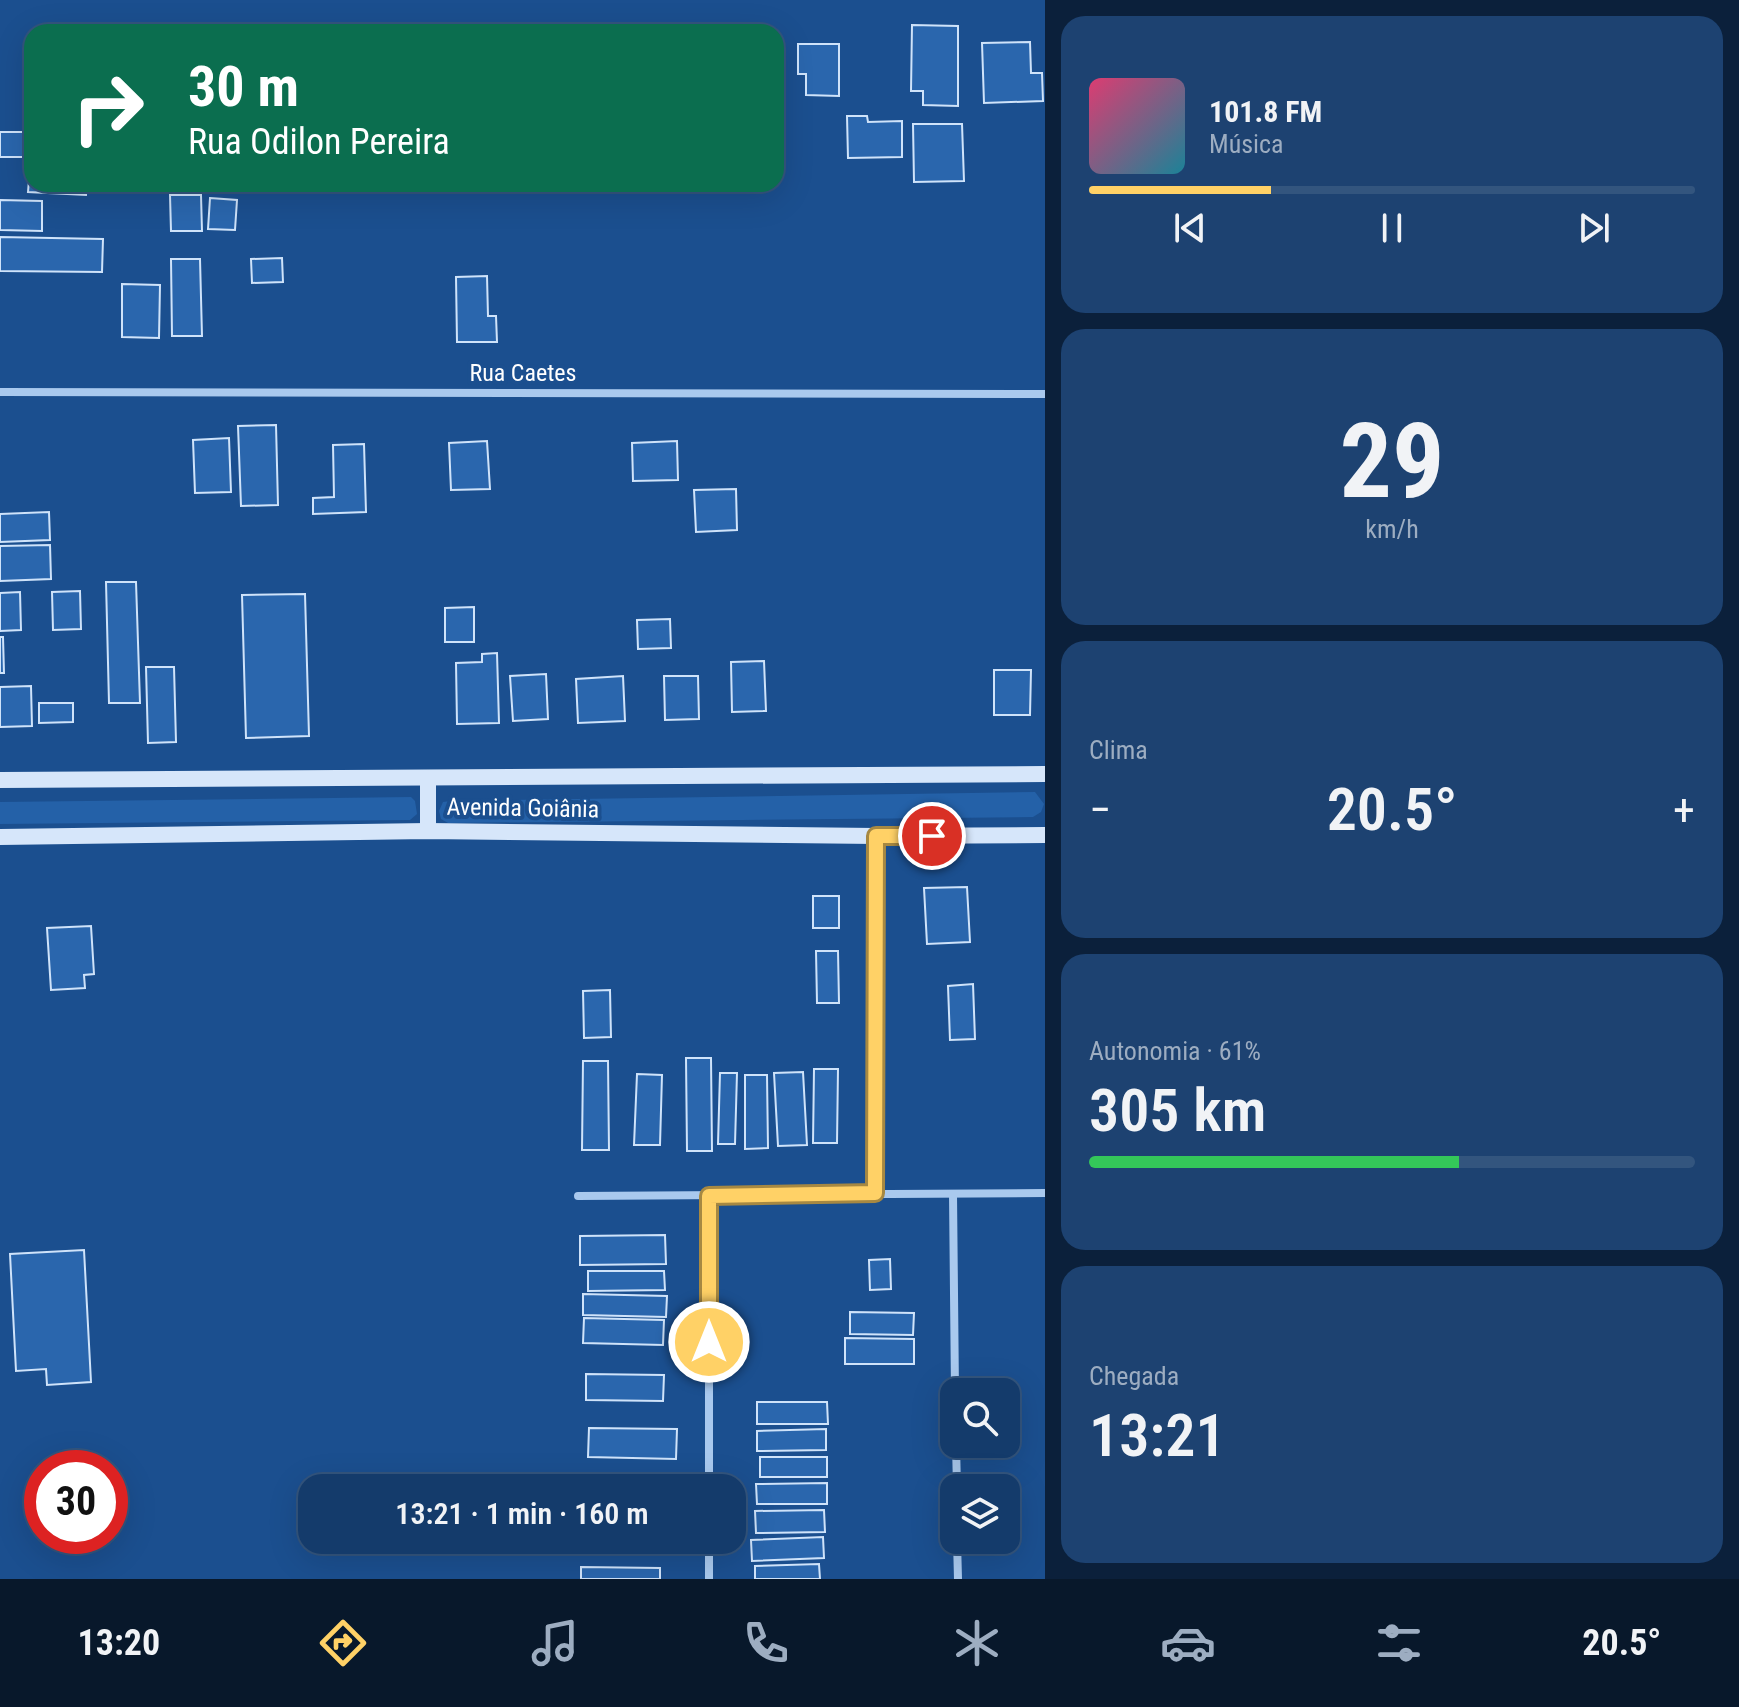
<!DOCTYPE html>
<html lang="pt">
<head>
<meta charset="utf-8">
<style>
	:root { --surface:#143b6b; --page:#1d4271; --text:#f1f3f6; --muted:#9dadc1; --line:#33557e; --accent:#ffd166 }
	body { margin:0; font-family:"Roboto Condensed",sans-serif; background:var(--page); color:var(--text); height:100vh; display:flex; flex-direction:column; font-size:30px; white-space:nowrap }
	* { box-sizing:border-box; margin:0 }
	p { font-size:26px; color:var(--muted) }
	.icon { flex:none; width:44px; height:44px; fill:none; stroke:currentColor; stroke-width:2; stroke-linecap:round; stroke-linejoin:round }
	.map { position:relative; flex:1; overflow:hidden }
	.details { display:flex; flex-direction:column; gap:16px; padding:16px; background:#0b203b; width:694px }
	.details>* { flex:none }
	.banner { position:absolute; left:24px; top:24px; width:760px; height:168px; border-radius:24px; box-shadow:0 8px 32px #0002,0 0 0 2px var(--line); background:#0b6e4f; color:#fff; overflow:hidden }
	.controls { position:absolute; left:940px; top:1378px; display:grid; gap:16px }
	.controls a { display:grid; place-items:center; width:80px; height:80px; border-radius:16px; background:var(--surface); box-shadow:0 8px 32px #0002,0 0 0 2px var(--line); font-size:40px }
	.speed { position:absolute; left:24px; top:1450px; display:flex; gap:16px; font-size:40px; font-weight:700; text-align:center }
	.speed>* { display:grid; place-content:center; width:104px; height:104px; border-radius:50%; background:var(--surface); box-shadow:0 8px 32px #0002,0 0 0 2px var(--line); line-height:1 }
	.speed .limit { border:12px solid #d22; background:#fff; color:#111 }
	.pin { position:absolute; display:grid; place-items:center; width:68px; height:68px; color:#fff; margin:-34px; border:4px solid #fff; border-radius:50%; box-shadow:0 2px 8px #0007 }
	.me { position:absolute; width:88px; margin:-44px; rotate:0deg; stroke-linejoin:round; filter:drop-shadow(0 0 6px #0008) }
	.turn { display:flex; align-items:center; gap:28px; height:168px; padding:0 32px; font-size:36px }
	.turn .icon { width:104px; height:104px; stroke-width:2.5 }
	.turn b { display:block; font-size:56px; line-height:68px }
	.big { font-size:60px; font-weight:600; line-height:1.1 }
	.details .card { flex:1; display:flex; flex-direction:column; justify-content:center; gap:12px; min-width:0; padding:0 28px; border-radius:24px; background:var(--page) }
	.details .dial { align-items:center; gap:0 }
	.dial b { font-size:104px; line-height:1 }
	.song { display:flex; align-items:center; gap:24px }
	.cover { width:96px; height:96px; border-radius:12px; background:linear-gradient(135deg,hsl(340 70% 55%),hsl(190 70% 35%)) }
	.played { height:8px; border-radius:4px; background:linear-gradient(90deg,var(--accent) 30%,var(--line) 30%) }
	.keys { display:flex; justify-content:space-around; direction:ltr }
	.heat { display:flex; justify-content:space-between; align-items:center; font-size:44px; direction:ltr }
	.charge { height:12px; border-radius:6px; background:linear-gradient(90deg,#34c759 61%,var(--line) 0) }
	.trip { position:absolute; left:298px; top:1474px; width:448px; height:80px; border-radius:24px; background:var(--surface); box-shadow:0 8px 32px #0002,0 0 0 2px var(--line); font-weight:600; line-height:80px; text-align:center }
	.menu { display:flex; height:128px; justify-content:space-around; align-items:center; background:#08182b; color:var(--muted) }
	.menu .icon { width:56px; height:56px }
	.menu .selected { color:var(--accent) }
	.menu b { font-size:36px; color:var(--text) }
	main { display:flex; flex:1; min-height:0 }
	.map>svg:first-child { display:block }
	.green { fill:#2461a8 }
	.building { fill:#2a66ad; stroke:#cfe3fa; stroke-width:2 }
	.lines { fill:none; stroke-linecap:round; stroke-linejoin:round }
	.street { stroke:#a9c9ee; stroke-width:8 }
	.secondary { stroke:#d6e6fa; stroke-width:16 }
	.route-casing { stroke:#a68842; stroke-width:20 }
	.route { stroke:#ffd166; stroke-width:14 }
	.labels { text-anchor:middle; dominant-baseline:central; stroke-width:8; stroke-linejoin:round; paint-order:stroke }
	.street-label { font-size:24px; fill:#fff; stroke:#1b4f8f }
</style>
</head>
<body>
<main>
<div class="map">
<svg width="1045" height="1579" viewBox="0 0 1045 1579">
	<rect width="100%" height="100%" fill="#1b4f8f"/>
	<!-- green -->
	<g class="green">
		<path d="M1035 792 1044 804 1041 812 1033 817 448 823 441 819 439 811 443 802 450 801Z"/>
		<path d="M411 797 415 801 417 814 410 820 0 824V802Z"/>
	</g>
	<!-- building -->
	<g class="building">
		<path d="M912 25 958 26V106L923 105V91H911Z"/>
		<path d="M1030 42 1031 73H1042L1043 101 984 103 982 43Z"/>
		<path d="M798 44H839V96L806 95V74H798Z"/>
		<path d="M847 116H867L868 122 902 121V157L848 158Z"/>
		<path d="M913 124H962L964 181 914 182Z"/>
		<rect x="0" y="132" width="26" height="25"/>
		<path d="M30 168 32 169V184H87L86 195 28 192Z"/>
		<path d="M240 184H301V193L240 192Z"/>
		<path d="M170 195H201L202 231H171Z"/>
		<path d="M210 198 237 200 235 230 208 229Z"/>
		<path d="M0 200 42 201V231L0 230Z"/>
		<path d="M0 237 103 239 102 272 0 271Z"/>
		<path d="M282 258 283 282 252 283 251 259Z"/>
		<path d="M171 259H200L202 336H172Z"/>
		<path d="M487 276 488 316H496L497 342H457L456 277Z"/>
		<path d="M122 284 160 285 159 338 122 337Z"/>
		<path d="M276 425 278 505 241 506 238 426Z"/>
		<path d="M229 438 231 492 195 493 193 440Z"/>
		<path d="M487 441 490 489 451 490 449 443Z"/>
		<path d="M677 441 678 480 633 481 632 443Z"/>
		<path d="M364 444 366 512 313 514V498L334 497 333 445Z"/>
		<path d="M736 489 737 530 696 532 694 490Z"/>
		<path d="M49 512 50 540 0 542V514Z"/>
		<path d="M50 545 51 579 0 581V546Z"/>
		<path d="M106 582H136L140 703H109Z"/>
		<path d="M80 591 81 629 53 630 52 592Z"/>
		<path d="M20 592 21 630 0 631V593Z"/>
		<path d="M305 594 309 736 246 738 242 595Z"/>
		<path d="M474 607V642H445V608Z"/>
		<path d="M670 619 671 648 638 649 637 620Z"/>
		<path d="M0 637H3L4 673H0Z"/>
		<path d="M497 653 499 723 457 724 456 663 482 662V654Z"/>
		<path d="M764 661 766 711 732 712 731 662Z"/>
		<path d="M146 667H174L176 742 148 743Z"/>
		<path d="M994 670H1031L1030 715H994Z"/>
		<path d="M546 674 548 719 513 721 510 676Z"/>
		<path d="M623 676 625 721 578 723 576 679Z"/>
		<path d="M664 676H698L699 719 665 720Z"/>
		<path d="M31 686 32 726 0 727V687Z"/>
		<path d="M39 703H73V722L39 723Z"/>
		<path d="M967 887 970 942 927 944 924 888Z"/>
		<rect x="813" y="896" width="26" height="32"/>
		<path d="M91 926 94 974 84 975 85 988 51 990 47 928Z"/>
		<path d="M816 951H838L839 1003H817Z"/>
		<path d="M973 984 975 1039 950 1040 948 986Z"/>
		<path d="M610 990 611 1037 584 1038 583 991Z"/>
		<path d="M686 1058H711L712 1151H687Z"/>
		<path d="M583 1061H608L609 1150H582Z"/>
		<path d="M814 1069H838L837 1143H813Z"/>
		<path d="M803 1072 807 1145 778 1146 774 1073Z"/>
		<path d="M720 1073H737L735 1144H718Z"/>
		<path d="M637 1074 662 1075 660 1145H634Z"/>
		<path d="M745 1075H767L768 1148 745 1149Z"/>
		<path d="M665 1235 666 1264 580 1265V1236Z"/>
		<path d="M84 1250 91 1382 47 1385 46 1369 16 1371 10 1254Z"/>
		<path d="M890 1259 891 1289 870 1290 869 1260Z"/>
		<path d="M588 1271H664L665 1290 588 1291Z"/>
		<path d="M583 1294 667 1296 666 1317 583 1315Z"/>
		<path d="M850 1312 914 1313 913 1335 850 1334Z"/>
		<path d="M584 1318 664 1320 663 1345 583 1343Z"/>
		<path d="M845 1338 914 1339V1364H845Z"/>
		<path d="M586 1374 664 1375 663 1401 586 1400Z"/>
		<path d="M757 1402H827L828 1424H757Z"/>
		<path d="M589 1428 677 1429 676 1459 588 1457Z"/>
		<path d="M826 1429V1450L757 1451V1431Z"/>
		<rect x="760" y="1457" width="67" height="20"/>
		<rect x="584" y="1483" width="80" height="5"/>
		<path d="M827 1483V1504H757L756 1484Z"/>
		<path d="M824 1510 825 1532 756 1533 755 1511Z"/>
		<path d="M823 1537 824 1558 752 1561 751 1540Z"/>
		<path d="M819 1564 820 1579H755V1566Z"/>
		<path d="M581 1567 660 1568V1579H581Z"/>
	</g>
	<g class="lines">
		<!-- street -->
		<g class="street">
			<path d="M0 392 1045 394"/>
			<path d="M875 1193 876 836"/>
			<path d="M953 1194 955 1392"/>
			<path d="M578 1196 1045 1193"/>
			<path d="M709 1196V1488"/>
			<path d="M956 1444 957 1488"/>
			<path d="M709 1540V1579"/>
			<path d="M957 1540 958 1579"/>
		</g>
		<!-- secondary -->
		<g class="secondary">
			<path d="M0 780 1045 774"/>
			<path d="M428 831V778"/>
			<path d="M0 837 428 831 876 836 1045 835"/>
		</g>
	</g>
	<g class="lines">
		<!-- route casing -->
		<g class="route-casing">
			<path id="route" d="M709 1342V1196L875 1193 876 836H932"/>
		</g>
		<!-- route -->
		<use href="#route" class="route"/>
	</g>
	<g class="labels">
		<!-- street labels -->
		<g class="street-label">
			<text x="523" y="373">Rua Caetes</text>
			<text transform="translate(523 808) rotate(1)">Avenida Goiânia</text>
		</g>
	</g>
</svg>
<div class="controls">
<a><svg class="icon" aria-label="search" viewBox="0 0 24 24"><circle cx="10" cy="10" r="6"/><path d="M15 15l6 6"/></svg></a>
<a><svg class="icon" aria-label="layers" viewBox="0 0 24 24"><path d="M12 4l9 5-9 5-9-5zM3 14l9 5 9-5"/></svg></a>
</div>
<div class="speed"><div class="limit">30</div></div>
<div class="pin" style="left:932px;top:836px;background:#d93025"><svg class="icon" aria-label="arrive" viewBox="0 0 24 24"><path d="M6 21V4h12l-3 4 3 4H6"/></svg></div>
<svg class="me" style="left:709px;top:1342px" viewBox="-20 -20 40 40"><circle r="17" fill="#ffd166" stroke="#fff" stroke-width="3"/><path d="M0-11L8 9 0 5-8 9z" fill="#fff"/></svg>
<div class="trip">13:21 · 1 min · 160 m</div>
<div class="banner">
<div class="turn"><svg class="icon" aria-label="right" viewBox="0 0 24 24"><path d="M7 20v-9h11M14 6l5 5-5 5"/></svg><div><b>30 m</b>Rua Odilon Pereira</div></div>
</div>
</div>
<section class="details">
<div class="card">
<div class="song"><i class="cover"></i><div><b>101.8 FM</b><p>Música</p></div></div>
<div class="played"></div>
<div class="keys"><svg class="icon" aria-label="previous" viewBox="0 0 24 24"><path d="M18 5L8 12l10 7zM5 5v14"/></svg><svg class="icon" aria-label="pause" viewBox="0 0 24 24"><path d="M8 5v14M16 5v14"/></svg><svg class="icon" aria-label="next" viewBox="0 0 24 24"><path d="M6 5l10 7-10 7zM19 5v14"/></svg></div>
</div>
<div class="card dial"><b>29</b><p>km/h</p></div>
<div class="card"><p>Clima</p>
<div class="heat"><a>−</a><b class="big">20.5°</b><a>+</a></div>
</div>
<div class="card"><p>Autonomia · 61%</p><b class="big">305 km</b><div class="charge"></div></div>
<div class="card"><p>Chegada</p><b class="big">13:21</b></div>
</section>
</main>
<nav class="menu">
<b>13:20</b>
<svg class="icon selected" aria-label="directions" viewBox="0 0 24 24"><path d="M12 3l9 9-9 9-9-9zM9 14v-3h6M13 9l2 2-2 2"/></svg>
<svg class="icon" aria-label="music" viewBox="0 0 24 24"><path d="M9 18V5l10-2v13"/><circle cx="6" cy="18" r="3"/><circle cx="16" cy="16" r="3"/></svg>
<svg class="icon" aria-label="phone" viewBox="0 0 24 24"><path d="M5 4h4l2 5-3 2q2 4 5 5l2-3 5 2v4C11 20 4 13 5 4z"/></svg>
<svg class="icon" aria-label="climate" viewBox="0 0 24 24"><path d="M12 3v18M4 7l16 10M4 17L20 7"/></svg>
<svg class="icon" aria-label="car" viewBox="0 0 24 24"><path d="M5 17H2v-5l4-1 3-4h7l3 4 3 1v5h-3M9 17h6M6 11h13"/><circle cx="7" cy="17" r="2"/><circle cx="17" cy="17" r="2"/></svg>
<svg class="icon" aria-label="filters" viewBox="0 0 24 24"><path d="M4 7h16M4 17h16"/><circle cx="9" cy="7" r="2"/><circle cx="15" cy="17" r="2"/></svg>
<b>20.5°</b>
</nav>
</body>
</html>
